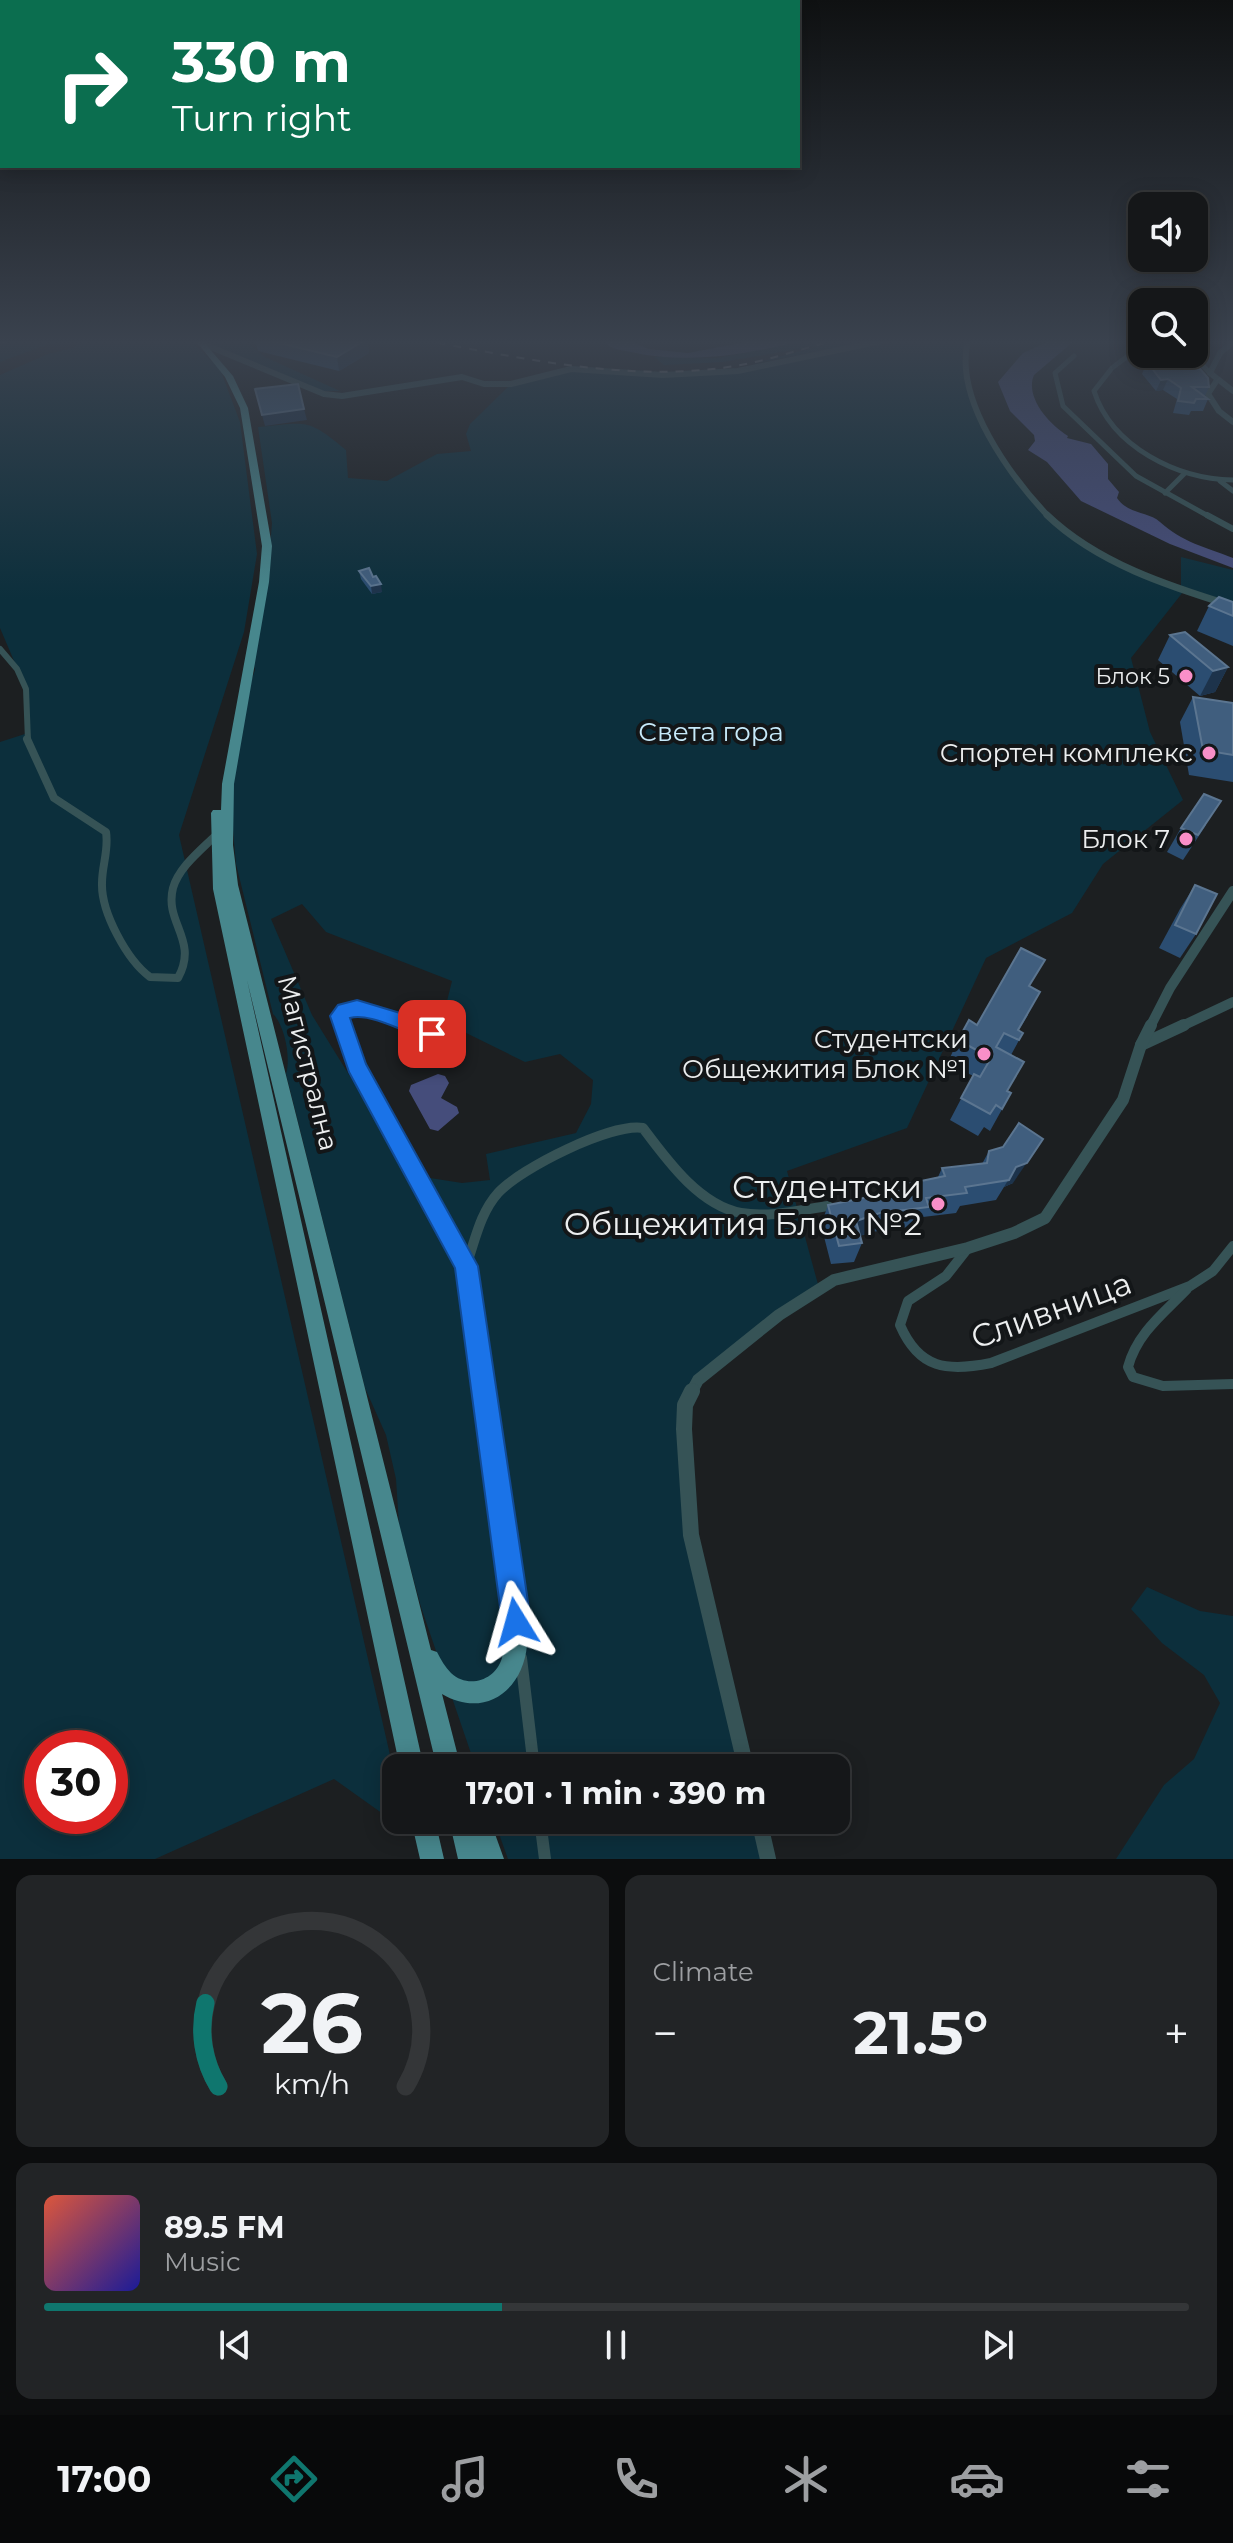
<!DOCTYPE html>
<html lang="en">
<head>
<meta charset="utf-8">
<style>
	:root { --surface:#151719; --page:#222426; --text:#f1f3f6; --muted:#9d9fa2; --line:#343638; --accent:#0f766e }
	body { margin:0; font-family:Montserrat,sans-serif; background:var(--page); color:var(--text); height:100vh; display:flex; flex-direction:column; font-size:30px; white-space:nowrap }
	* { box-sizing:border-box; margin:0 }
	p { font-size:26px; color:var(--muted) }
	.icon { flex:none; width:44px; height:44px; fill:none; stroke:currentColor; stroke-width:2; stroke-linecap:round; stroke-linejoin:round }
	.map { position:relative; height:1859px; overflow:hidden }
	.sheet { display:flex; flex-direction:column; gap:16px; padding:16px; background:#0c0d0e; flex:1 }
	.sheet>* { flex:none }
	.top-card { position:absolute; left:0px; top:0px; width:800px; height:168px; box-shadow:0 4px 20px #0003,0 0 0 2px var(--line); background:#0b6e4f; color:#fff; overflow:hidden }
	.buttons { position:absolute; left:1128px; top:192px; display:grid; gap:16px }
	.buttons a { display:grid; place-items:center; width:80px; height:80px; border-radius:16px; background:var(--surface); box-shadow:0 4px 20px #0003,0 0 0 2px var(--line); font-size:40px }
	.speed { position:absolute; left:24px; top:1730px; display:flex; gap:16px; font-size:40px; font-weight:700; text-align:center }
	.speed>* { display:grid; place-content:center; width:104px; height:104px; border-radius:50%; background:var(--surface); box-shadow:0 4px 20px #0003,0 0 0 2px var(--line); line-height:1 }
	.speed .limit { border:12px solid #d22; background:#fff; color:#111 }
	.pin { position:absolute; display:grid; place-items:center; width:68px; height:68px; color:#fff; margin:-34px; border-radius:16px; box-shadow:0 4px 12px #0006 }
	.me { position:absolute; width:88px; margin:-44px; rotate:352deg; stroke-linejoin:round; filter:drop-shadow(0 0 6px #0008) }
	.turn { display:flex; align-items:center; gap:28px; height:168px; padding:0 40px; font-size:36px }
	.turn .icon { width:104px; height:104px; stroke-width:2.5 }
	.turn b { display:block; font-size:56px; line-height:68px }
	.big { font-size:60px; font-weight:700; line-height:1.1 }
	.sheet .tile { flex:1; display:flex; flex-direction:column; justify-content:center; gap:12px; min-width:0; padding:0 28px; border-radius:16px; background:var(--page) }
	.sheet .dial { align-items:center; gap:0 }
	.dial svg { height:208px; overflow:visible; fill:none; stroke:var(--line); stroke-width:7; stroke-linecap:round; text-anchor:middle }
	.dial text { fill:var(--text); stroke:none }
	.song { display:flex; align-items:center; gap:24px }
	.cover { width:96px; height:96px; border-radius:12px; background:linear-gradient(135deg,hsl(10 70% 55%),hsl(240 70% 35%)) }
	.played { height:8px; border-radius:4px; background:linear-gradient(90deg,var(--accent) 40%,var(--line) 40%) }
	.keys { display:flex; justify-content:space-around; direction:ltr }
	.heat { display:flex; justify-content:space-between; align-items:center; font-size:44px; direction:ltr }
	.sheet .tiles { flex:1; display:grid; gap:16px; grid-template-columns:1fr 1fr }
	.tile:last-child { grid-column:span 2 }
	.trip { position:absolute; left:382px; top:1754px; width:468px; height:80px; border-radius:16px; background:var(--surface); box-shadow:0 4px 20px #0003,0 0 0 2px var(--line); font-weight:700; line-height:80px; text-align:center }
	.menu { display:flex; height:128px; justify-content:space-around; align-items:center; background:#08090a; color:var(--muted) }
	.menu .icon { width:56px; height:56px }
	.menu .active { color:var(--accent) }
	.menu b { font-size:36px; color:var(--text) }
	.map>svg:first-child { display:block }
	.green { fill:#0c2f3c; fill-rule:evenodd }
	.water { fill:#454d7b }
	.lines { fill:none; stroke-linecap:round; stroke-linejoin:round }
	.minor-far4 { stroke:#365356; stroke-width:5 }
	.minor-far3 { stroke:#365356; stroke-width:6 }
	.minor-far2 { stroke:#365356; stroke-width:8 }
	.minor-far1 { stroke:#365356; stroke-width:10 }
	.minor { stroke:#365356; stroke-width:12 }
	.tertiary-far4 { stroke:#365356; stroke-width:6 }
	.tertiary-far3 { stroke:#365356; stroke-width:7 }
	.tertiary-far2 { stroke:#365356; stroke-width:10 }
	.tertiary-far1 { stroke:#365356; stroke-width:12 }
	.tertiary { stroke:#365356; stroke-width:16 }
	.primary { fill:#47878d; fill-rule:evenodd }
	.rail { stroke:#838587; stroke-width:2; stroke-dasharray:8 8; stroke-linecap:butt }
	.wall { fill:#2b4d71 }
	.shaded-wall { fill:#1d334b }
	.building { fill:#405e7e; stroke:#5b7590; stroke-width:2 }
	.route { fill:#1a73e8; stroke:#114b97; stroke-width:2 }
	.poi-dot { fill:#f98fc8; stroke:#131618; stroke-width:3 }
	.labels { text-anchor:middle; dominant-baseline:central; stroke-width:8; stroke-linejoin:round; paint-order:stroke }
	.far-poi-label { font-size:22px; fill:#eceeef; stroke:#131618; text-anchor:end }
	.park-label { font-size:26px; fill:#c7eafa; stroke:#131618 }
	.poi-label { font-size:26px; fill:#eceeef; stroke:#131618; text-anchor:end }
	.street-label { font-size:26px; fill:#eceeef; stroke:#131618 }
	.near-poi-label { font-size:32px; fill:#eceeef; stroke:#131618; text-anchor:end }
	.near-street-label { font-size:32px; fill:#eceeef; stroke:#131618 }
</style>
</head>
<body>
<div class="map">
<svg width="1233" height="1859" viewBox="0 0 1233 1859">
	<rect width="100%" height="100%" fill="#1c1f21"/>
	<!-- green -->
	<g class="green">
		<path d="M0 340H70L49 344 0 362Z"/>
		<path d="M84 340H190L220 369 240 422 257 554 244 632 179 835 396 1781V1820H405L407 1831 334 1779 155 1859H0V742L28 733 26 689 0 628V375L48 354 73 348ZM42 1748H110V1816H42Z"/>
		<path d="M210 340H245L265 357 340 391H323L222 350Z"/>
		<path d="M806 340H874L753 364 823 345 723 362 664 365 654 357 718 358Z"/>
		<path d="M886 340H968L962 358 972 394 993 449 1051 522 1117 565 1183 592 1131 658 1150 732 1183 800 1103 864 1072 913 986 958 907 1128 787 1171 819 1288 690 1392 691 1535 746 1768H476L421 1607 399 1525 396 1479 386 1435 365 1388 286 1074C291 1058 285 1026 273 1014L236 864 230 797 245 698 255 670 253 660 266 595 272 523 258 427C308 423 306 417 346 450L348 478 387 481 437 454 471 451 466 434 470 424 511 384 571 369 663 375 738 371ZM302 904 326 932 452 981 445 1009 458 1029 525 1062 560 1054 593 1080 591 1104 576 1133 486 1154 490 1180 462 1183 411 1175 312 1015 271 919Z"/>
		<path d="M1181 557 1233 570V603L1181 586Z"/>
		<path d="M1147 1587 1200 1611 1233 1616V1859H1116L1164 1785 1194 1759 1220 1703 1204 1675 1162 1643 1131 1609Z"/>
		<path d="M494 1820H759L768 1859H508Z"/>
	</g>
	<!-- water -->
	<g class="water">
		<path d="M603 340H629L648 349 688 353 757 340H806C748 354 690 365 631 352 620 350 609 349 603 340Z"/>
		<path d="M1052 340 1088 341H1074L1034 375C1025 396 1047 423 1068 436L1067 438 1091 444 1108 464V479L1119 492 1117 498C1129 515 1148 511 1160 522 1182 542 1205 547 1233 558V568L1170 544 1081 501 1047 462 1028 450 1035 441 1034 435 1010 411 998 382 1023 353Z"/>
		<path d="M438 1074 445 1076 449 1083 441 1098 457 1107 459 1113 438 1131 430 1129 409 1091 411 1085Z"/>
	</g>
	<g class="lines">
		<!-- minor-far4 -->
		<g class="minor-far4">
			<path d="M1142 345 1112 368 1094 391C1112 447 1177 479 1233 480"/>
			<path d="M1191 354 1210 373"/>
			<path d="M1074 356 1055 373 1063 406 1136 476 1210 517"/>
			<path d="M1220 481 1233 491"/>
			<path d="M1165 493 1185 473"/>
		</g>
		<!-- minor-far3 -->
		<g class="minor-far3">
			<path d="M1207 515 1233 529"/>
			<path d="M0 649 17 669 26 689 28 741"/>
		</g>
		<!-- minor-far2 -->
		<g class="minor-far2">
			<path d="M27 739 54 798 106 832C109 850 102 865 102 883 101 912 127 960 150 977L178 978C199 940 164 923 173 888 179 867 201 850 216 835"/>
			<path d="M343 1027 339 1016C364 1002 394 1017 418 1027"/>
		</g>
		<!-- minor-far1 -->
		<g class="minor-far1">
			<path d="M342 1025 356 1066 466 1266 484 1393"/>
			<path d="M414 1025 461 1046"/>
			<path d="M968 1248 946 1276 908 1301 900 1325C919 1369 947 1372 991 1363L1190 1286 1213 1271 1233 1246"/>
			<path d="M466 1266C475 1241 480 1213 498 1193 521 1168 611 1123 643 1128 667 1160 699 1205 741 1213 769 1218 800 1210 828 1206"/>
			<path d="M1187 1289C1164 1313 1137 1333 1128 1367L1133 1377 1163 1386 1233 1384"/>
		</g>
		<!-- minor -->
		<g class="minor">
			<path d="M484 1391 516 1620"/>
			<path d="M521 1658 534 1768"/>
			<path d="M540 1820 545 1859"/>
		</g>
		<!-- tertiary-far4 -->
		<g class="tertiary-far4">
			<path d="M968 340C953 399 1011 477 1049 517"/>
			<path d="M1233 342 1220 353 1210 373 1233 391"/>
			<path d="M201 343 324 394 342 396 462 377 484 384H511L571 369 663 375 738 371 886 340"/>
			<path d="M1217 380 1208 394 1219 411 1233 422"/>
		</g>
		<!-- tertiary-far3 -->
		<path class="tertiary-far3" d="M1047 515C1097 563 1168 586 1233 606"/>
		<!-- tertiary-far2 -->
		<g class="tertiary-far2">
			<path d="M1150 1027 1170 988 1233 891"/>
			<path d="M1180 1027 1233 1002"/>
		</g>
		<!-- tertiary-far1 -->
		<g class="tertiary-far1">
			<path d="M1141 1045 1184 1025"/>
			<path d="M691 1393 698 1380 779 1315 834 1280 968 1248 1014 1233 1045 1218 1123 1100 1141 1045 1151 1025"/>
		</g>
		<!-- tertiary -->
		<g class="tertiary">
			<path d="M692 1391 685 1405 684 1429 691 1535 746 1768"/>
			<path d="M759 1820 768 1859"/>
		</g>
		<!-- primary -->
		<g class="primary">
			<path d="M195 340H202L233 376 248 408 272 546 269 582 234 784 233 845 238 885 431 1650 437 1652C441 1660 445 1667 451 1673 468 1689 495 1681 502 1658 507 1644 502 1628 508 1614L516 1611 524 1614C528 1624 527 1635 527 1645 523 1691 484 1719 442 1694L461 1768H437L247 980 424 1768H400L213 889 211 813 213 810H221L222 784 259 582 262 546 240 408 225 377Z"/>
			<path d="M411 1820H435L444 1859H420Z"/>
			<path d="M449 1820H490L504 1859H458Z"/>
		</g>
		<!-- rail -->
		<g class="rail">
			<path d="M422 340C522 358 626 382 728 367 765 362 800 349 836 340"/>
			<path d="M0 343 11 340"/>
		</g>
	</g>
	<!-- wall -->
	<g class="wall">
		<path d="M255 340H367L369 353 339 371 258 351Z"/>
		<path d="M1194 340H1205L1200 355 1194 349Z"/>
		<path d="M1165 356 1209 387 1205 396 1208 399 1203 411H1191L1189 415 1173 413 1177 399 1163 390 1156 391 1142 374 1147 362 1162 363Z"/>
		<path d="M359 571 373 577 382 592 372 594 361 579Z"/>
		<path d="M1233 602V646L1197 631 1209 606Z"/>
		<path d="M1170 635 1228 667 1215 692 1200 696 1158 660Z"/>
		<path d="M1193 697 1233 703V782L1189 775 1180 722Z"/>
		<path d="M1206 825 1183 860 1167 852 1181 828Z"/>
		<path d="M1195 885 1196 934 1180 958 1159 948 1180 909Z"/>
		<path d="M1030 987 1028 1015 1019 1030 1023 1033 1011 1055 1007 1091 1011 1093 990 1131 984 1127 978 1136 950 1120 973 1076 948 1062 958 1040Z"/>
		<path d="M989 1151 1013 1183 1004 1187 996 1200 960 1206 956 1213 923 1217 918 1226 871 1232 860 1236 862 1243 854 1262 831 1264 821 1225 828 1205 899 1191 902 1185 938 1177 942 1168 982 1164Z"/>
	</g>
	<!-- shaded-wall -->
	<g class="shaded-wall">
		<path d="M365 340H367L369 353 339 371 337 357Z"/>
		<path d="M1168 379 1163 390 1156 391 1161 380Z"/>
		<path d="M304 409 307 420 265 426 262 415Z"/>
		<path d="M381 584 382 592 372 594 371 586Z"/>
		<path d="M1228 667 1215 692 1200 696 1213 671Z"/>
		<path d="M1043 1139 1013 1183 1004 1187 1016 1167Z"/>
		<path d="M880 1213 871 1232 848 1240 856 1221Z"/>
	</g>
	<!-- building -->
	<g class="building">
		<path d="M267 340H365L337 357Z"/>
		<path d="M1188 355 1208 378 1209 387H1192L1208 399H1196L1194 403 1178 401 1181 388 1168 379 1161 380 1147 362 1172 363 1165 356Z"/>
		<path d="M298 384 304 409 262 415 255 389Z"/>
		<path d="M369 568 373 577 376 576 381 584 371 586 359 571Z"/>
		<path d="M1219 597 1233 602V616L1209 606Z"/>
		<path d="M1185 632 1228 667 1213 671 1170 635Z"/>
		<path d="M1193 697 1233 703V755L1203 750Z"/>
		<path d="M1204 794 1221 801 1198 835 1181 828Z"/>
		<path d="M1195 885 1217 894 1196 934 1175 925Z"/>
		<path d="M1021 948 1045 960 1029 986 1040 992 1018 1030 1023 1033 1019 1040 1004 1033 996 1047 1024 1062 1007 1091 1011 1093 1002 1109 996 1105 990 1114 961 1098 974 1074 980 1077 991 1058 958 1040 969 1020 977 1025Z"/>
		<path d="M1019 1123 1043 1139 1027 1163 1016 1167 1009 1180 965 1187 967 1193 926 1198 929 1207 880 1213 856 1221 862 1243 839 1246 828 1205 904 1190 902 1185 945 1176 942 1168 987 1163 989 1151 1003 1147Z"/>
	</g>
	<!-- sky -->
	<linearGradient id="sky" x2="0" y2="1"><stop stop-color="#0f1112"/><stop offset="0.57" stop-color="#3a424e"/><stop offset="1" stop-color="#3a424e" stop-opacity="0"/></linearGradient>
	<rect width="1233" height="600" fill="url(#sky)"/>
	<!-- route -->
	<path class="route" d="M357 1000 410 1016 439 1028 441 1034 439 1040 432 1042C410 1035 371 1012 350 1018L366 1064 478 1266 531 1622 526 1632 516 1636 506 1632 502 1622 455 1268 349 1072 330 1016 338 1005Z"/>
	<!-- markers -->
	<g class="poi-dot">
		<circle cx="1186" cy="676" r="8"/>
		<circle cx="1209" cy="753" r="8"/>
		<circle cx="1186" cy="839" r="8"/>
		<circle cx="984" cy="1054" r="8"/>
		<circle cx="938" cy="1204" r="8"/>
	</g>
	<g class="labels">
		<!-- far-poi labels -->
		<g class="far-poi-label">
			<text x="1170" y="676">Блок 5</text>
		</g>
		<!-- park labels -->
		<g class="park-label">
			<text x="711" y="732">Света гора</text>
		</g>
		<!-- poi labels -->
		<g class="poi-label">
			<text x="1193" y="753">Спортен комплекс</text>
			<text x="1170" y="839">Блок 7</text>
			<text x="968" y="1039">Студентски<tspan x="968" dy="30">Общежития Блок №1</tspan></text>
		</g>
		<!-- street labels -->
		<g class="street-label">
			<text transform="translate(308 1063) rotate(76)">Магистрална</text>
		</g>
		<!-- near-poi labels -->
		<g class="near-poi-label">
			<text x="922" y="1186">Студентски<tspan x="922" dy="37">Общежития Блок №2</tspan></text>
		</g>
		<!-- near-street labels -->
		<g class="near-street-label">
			<text transform="translate(1051 1310) rotate(-20)">Сливница</text>
		</g>
	</g>
</svg>
<div class="buttons">
<a><svg class="icon" aria-label="sound" viewBox="0 0 24 24"><path d="M4 9h4l5-4v14l-5-4H4zM17 9q2 3 0 6"/></svg></a>
<a><svg class="icon" aria-label="search" viewBox="0 0 24 24"><circle cx="10" cy="10" r="6"/><path d="M15 15l6 6"/></svg></a>
</div>
<div class="speed"><div class="limit">30</div></div>
<div class="pin" style="left:432px;top:1034px;background:#d93025"><svg class="icon" aria-label="arrive" viewBox="0 0 24 24"><path d="M6 21V4h12l-3 4 3 4H6"/></svg></div>
<svg class="me" style="left:516px;top:1622px" viewBox="-20 -20 40 40"><path d="M0-17L14 15 0 8-14 15z" fill="#1a73e8" stroke="#fff" stroke-width="4"/></svg>
<div class="trip">17:01 · 1 min · 390 m</div>
<div class="top-card">
<div class="turn"><svg class="icon" aria-label="right" viewBox="0 0 24 24"><path d="M7 20v-9h11M14 6l5 5-5 5"/></svg><div><b>330 m</b>Turn right</div></div>
</div>
</div>
<section class="sheet">
<div class="tiles">
<div class="tile dial"><svg viewBox="0 0 100 80">
<path d="M14 69A42 42 0 1 1 86 69"/>
<path d="M14 69A42 42 0 0 1 9 37" stroke="#0f766e"/>
<text x="50" y="56" font-size="32" font-weight="700">26</text>
<text x="50" y="72" font-size="11">km/h</text>
</svg></div>
<div class="tile"><p>Climate</p>
<div class="heat"><a>−</a><b class="big">21.5°</b><a>+</a></div>
</div>
<div class="tile">
<div class="song"><i class="cover"></i><div><b>89.5 FM</b><p>Music</p></div></div>
<div class="played"></div>
<div class="keys"><svg class="icon" aria-label="previous" viewBox="0 0 24 24"><path d="M18 5L8 12l10 7zM5 5v14"/></svg><svg class="icon" aria-label="pause" viewBox="0 0 24 24"><path d="M8 5v14M16 5v14"/></svg><svg class="icon" aria-label="next" viewBox="0 0 24 24"><path d="M6 5l10 7-10 7zM19 5v14"/></svg></div>
</div>
</div>
</section>
<nav class="menu">
<b>17:00</b>
<svg class="icon active" aria-label="directions" viewBox="0 0 24 24"><path d="M12 3l9 9-9 9-9-9zM9 14v-3h6M13 9l2 2-2 2"/></svg>
<svg class="icon" aria-label="music" viewBox="0 0 24 24"><path d="M9 18V5l10-2v13"/><circle cx="6" cy="18" r="3"/><circle cx="16" cy="16" r="3"/></svg>
<svg class="icon" aria-label="phone" viewBox="0 0 24 24"><path d="M5 4h4l2 5-3 2q2 4 5 5l2-3 5 2v4C11 20 4 13 5 4z"/></svg>
<svg class="icon" aria-label="climate" viewBox="0 0 24 24"><path d="M12 3v18M4 7l16 10M4 17L20 7"/></svg>
<svg class="icon" aria-label="car" viewBox="0 0 24 24"><path d="M5 17H2v-5l4-1 3-4h7l3 4 3 1v5h-3M9 17h6M6 11h13"/><circle cx="7" cy="17" r="2"/><circle cx="17" cy="17" r="2"/></svg>
<svg class="icon" aria-label="filters" viewBox="0 0 24 24"><path d="M4 7h16M4 17h16"/><circle cx="9" cy="7" r="2"/><circle cx="15" cy="17" r="2"/></svg>
</nav>
</body>
</html>
